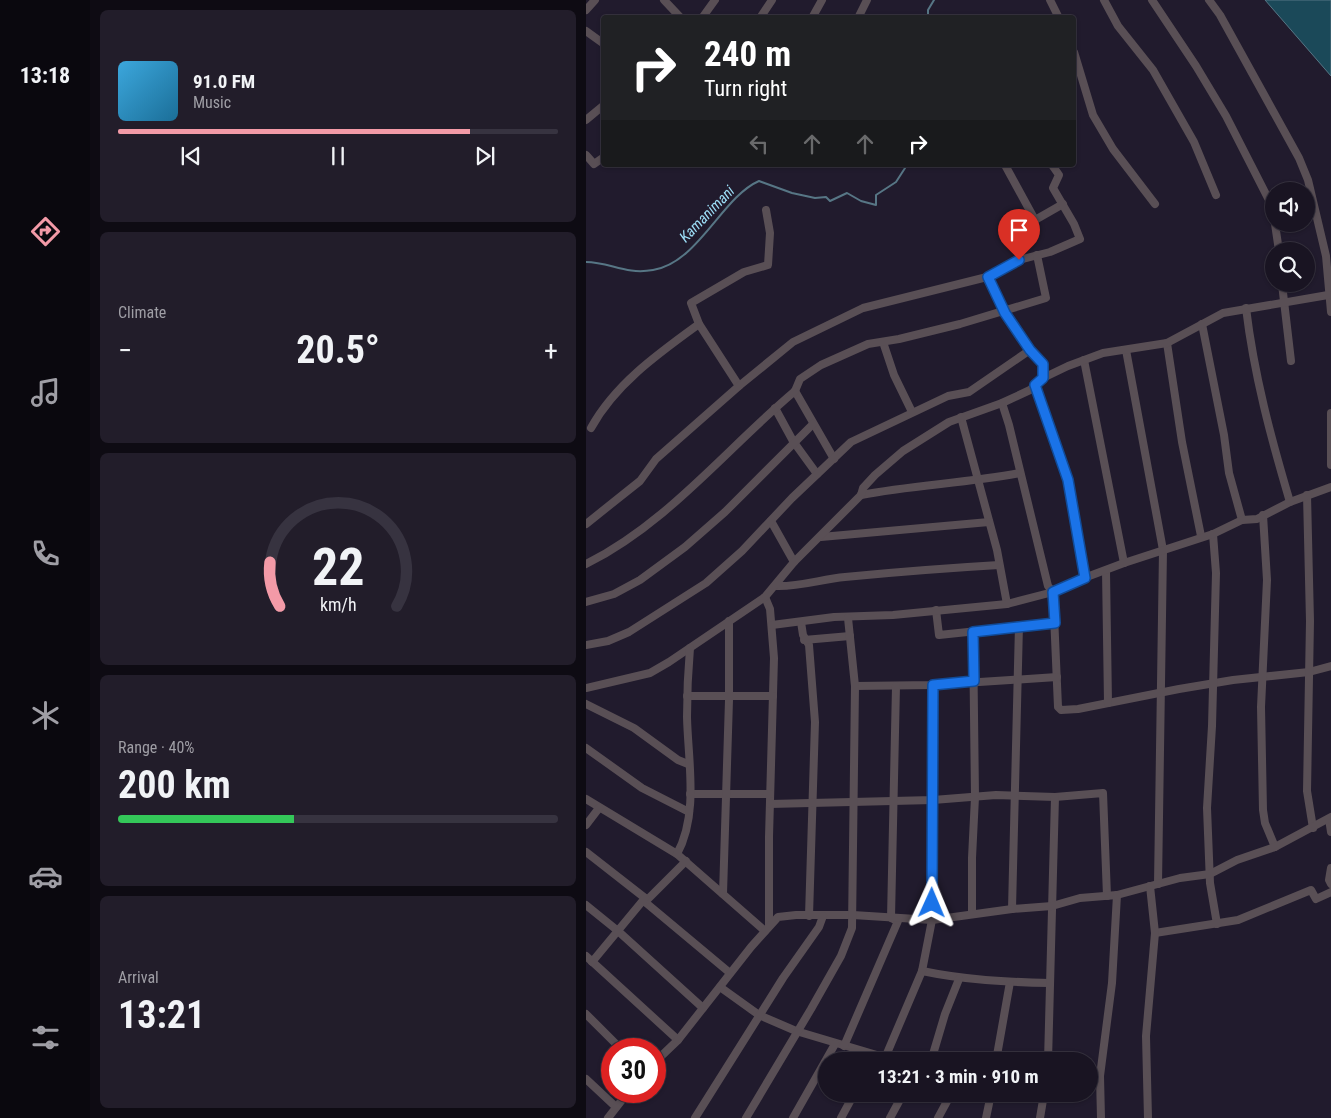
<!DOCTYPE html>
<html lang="en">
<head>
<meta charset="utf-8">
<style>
	:root { --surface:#191422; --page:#221d2a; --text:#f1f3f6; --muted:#9f9ea5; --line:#373340; --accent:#f39aa7 }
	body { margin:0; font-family:"Roboto Condensed",sans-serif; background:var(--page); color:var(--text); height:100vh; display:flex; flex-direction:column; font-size:19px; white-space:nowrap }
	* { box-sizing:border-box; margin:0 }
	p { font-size:16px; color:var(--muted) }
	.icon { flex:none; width:28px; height:28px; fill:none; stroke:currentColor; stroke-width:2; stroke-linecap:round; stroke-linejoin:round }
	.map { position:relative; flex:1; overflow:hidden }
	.side { display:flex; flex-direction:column; gap:10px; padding:10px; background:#0e0b13; width:496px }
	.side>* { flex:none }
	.hud { position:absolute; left:15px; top:15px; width:475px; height:152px; border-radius:5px; box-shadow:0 1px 4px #0004,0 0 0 1px var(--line); background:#202124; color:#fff; overflow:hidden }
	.buttons { position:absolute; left:679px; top:182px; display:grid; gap:10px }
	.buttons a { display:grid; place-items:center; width:50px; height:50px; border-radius:50%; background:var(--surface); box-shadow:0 1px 4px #0004,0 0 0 1px var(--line); font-size:25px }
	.speed { position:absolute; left:15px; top:1038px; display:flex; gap:10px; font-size:25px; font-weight:700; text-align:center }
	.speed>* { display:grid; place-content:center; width:65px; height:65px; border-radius:50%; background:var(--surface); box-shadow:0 1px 4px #0004,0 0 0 1px var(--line); line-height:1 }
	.speed .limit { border:8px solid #d22; background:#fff; color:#111 }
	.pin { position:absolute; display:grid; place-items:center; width:42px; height:42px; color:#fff; margin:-51px -21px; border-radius:50% 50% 50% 0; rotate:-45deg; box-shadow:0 0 5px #0007 }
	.pin .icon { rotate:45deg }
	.me { position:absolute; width:55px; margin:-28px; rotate:1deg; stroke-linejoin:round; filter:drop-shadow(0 0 4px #0008) }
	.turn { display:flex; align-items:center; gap:18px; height:105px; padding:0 20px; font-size:22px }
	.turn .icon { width:65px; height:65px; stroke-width:2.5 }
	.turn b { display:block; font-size:35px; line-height:42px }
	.lanes { display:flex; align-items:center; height:48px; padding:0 20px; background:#0003; justify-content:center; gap:25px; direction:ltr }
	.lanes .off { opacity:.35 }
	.big { font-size:38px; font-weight:700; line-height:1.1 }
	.side .card { flex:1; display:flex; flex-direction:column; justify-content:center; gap:8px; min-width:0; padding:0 18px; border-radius:8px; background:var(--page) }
	.side .dial { align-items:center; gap:0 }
	.dial svg { height:130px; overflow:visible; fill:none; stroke:var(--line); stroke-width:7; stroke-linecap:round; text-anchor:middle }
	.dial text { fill:var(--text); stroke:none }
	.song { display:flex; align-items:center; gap:15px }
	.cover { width:60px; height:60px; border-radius:8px; background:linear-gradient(135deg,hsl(200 70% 55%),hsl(200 70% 35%)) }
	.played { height:5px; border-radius:2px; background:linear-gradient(90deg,var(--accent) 80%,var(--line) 80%) }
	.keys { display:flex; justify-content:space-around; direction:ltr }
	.heat { display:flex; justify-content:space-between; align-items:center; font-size:28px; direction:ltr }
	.charge { height:8px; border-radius:4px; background:linear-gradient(90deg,#34c759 40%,var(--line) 0) }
	.trip { position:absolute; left:232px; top:1052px; width:280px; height:50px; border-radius:25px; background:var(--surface); box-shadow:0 1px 4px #0004,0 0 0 1px var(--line); font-weight:700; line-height:50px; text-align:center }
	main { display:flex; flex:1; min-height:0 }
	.menu { display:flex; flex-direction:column; width:90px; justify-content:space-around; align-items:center; background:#0a080e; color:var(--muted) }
	.menu .icon { width:35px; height:35px }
	.menu .current { color:var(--accent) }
	.menu b { font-size:22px; color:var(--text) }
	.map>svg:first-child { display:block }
	.water { fill:#1b4959; stroke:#577685 }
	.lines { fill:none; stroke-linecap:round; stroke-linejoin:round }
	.stream { stroke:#577685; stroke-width:2 }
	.minor { stroke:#594f55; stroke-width:8 }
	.route-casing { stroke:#114b97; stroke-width:12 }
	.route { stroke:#1a73e8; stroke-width:9 }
	.labels { text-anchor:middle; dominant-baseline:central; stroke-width:5; stroke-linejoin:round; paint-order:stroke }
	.water-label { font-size:15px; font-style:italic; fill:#9ddff8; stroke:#211b2d }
</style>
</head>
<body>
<main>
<nav class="menu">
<b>13:18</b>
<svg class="icon current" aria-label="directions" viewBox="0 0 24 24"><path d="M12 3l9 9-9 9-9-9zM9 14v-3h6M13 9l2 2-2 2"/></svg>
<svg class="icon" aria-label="music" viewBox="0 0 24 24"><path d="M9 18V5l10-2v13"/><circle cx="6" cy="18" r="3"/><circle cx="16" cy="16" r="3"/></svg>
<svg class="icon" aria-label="phone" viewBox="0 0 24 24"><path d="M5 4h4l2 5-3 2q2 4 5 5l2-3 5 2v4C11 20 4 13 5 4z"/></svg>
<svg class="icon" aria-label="climate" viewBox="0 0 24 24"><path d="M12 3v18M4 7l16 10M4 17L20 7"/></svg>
<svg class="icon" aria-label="car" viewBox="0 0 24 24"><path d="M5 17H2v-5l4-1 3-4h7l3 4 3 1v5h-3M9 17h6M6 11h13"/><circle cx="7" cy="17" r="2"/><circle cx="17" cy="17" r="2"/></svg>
<svg class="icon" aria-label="filters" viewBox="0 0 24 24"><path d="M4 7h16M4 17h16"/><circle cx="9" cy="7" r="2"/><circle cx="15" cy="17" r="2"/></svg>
</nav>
<section class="side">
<div class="card">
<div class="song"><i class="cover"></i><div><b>91.0 FM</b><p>Music</p></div></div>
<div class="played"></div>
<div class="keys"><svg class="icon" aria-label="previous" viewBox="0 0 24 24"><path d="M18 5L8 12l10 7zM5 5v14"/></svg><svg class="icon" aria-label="pause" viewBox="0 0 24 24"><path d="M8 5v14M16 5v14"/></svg><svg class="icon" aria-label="next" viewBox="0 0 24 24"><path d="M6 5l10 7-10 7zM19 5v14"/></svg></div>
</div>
<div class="card"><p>Climate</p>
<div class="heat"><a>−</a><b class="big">20.5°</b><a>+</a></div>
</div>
<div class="card dial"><svg viewBox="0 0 100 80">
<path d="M14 69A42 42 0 1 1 86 69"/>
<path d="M14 69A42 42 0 0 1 8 42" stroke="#f39aa7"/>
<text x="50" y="56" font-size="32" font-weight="700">22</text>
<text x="50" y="72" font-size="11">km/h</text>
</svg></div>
<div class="card"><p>Range · 40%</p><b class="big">200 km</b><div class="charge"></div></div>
<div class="card"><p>Arrival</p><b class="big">13:21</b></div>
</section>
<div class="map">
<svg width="745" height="1118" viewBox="0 0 745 1118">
	<rect width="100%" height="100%" fill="#211b2d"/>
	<!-- water -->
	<path class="water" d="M679 0H745V76Z"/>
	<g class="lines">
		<!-- stream -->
		<g class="stream">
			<path d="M342 18V10L348 0"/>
			<path d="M0 262C24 262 39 275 67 270 112 263 136 197 173 181L206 193 229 198 240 197 244 201 261 193 275 201 290 205V195L310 182 321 165"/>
		</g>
		<!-- minor -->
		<g class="minor">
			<path d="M78 0 95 18"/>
			<path d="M464 0 473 18"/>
			<path d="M518 0 532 26 567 70 608 142 630 195"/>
			<path d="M566 0 610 66 640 116 686 206 688 215"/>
			<path d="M623 0 634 15 713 158 722 180 740 256 745 312"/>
			<path d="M0 10 9 0"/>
			<path d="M116 18 129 0"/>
			<path d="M174 18 186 0"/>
			<path d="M226 18 236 0"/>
			<path d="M272 18 281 0"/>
			<path d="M0 31 18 44"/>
			<path d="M488 52 507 115 527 149 569 204"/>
			<path d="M0 120 18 105"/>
			<path d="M0 155 8 164 18 157"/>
			<path d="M419 165 449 220 477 204"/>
			<path d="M689 224 693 251"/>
			<path d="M401 277 419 313 444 350 457 365V378"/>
			<path d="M696 284 705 361"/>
			<path d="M660 308C668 375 685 438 704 502"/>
			<path d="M616 324 638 435 643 473 656 520"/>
			<path d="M297 342 308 375 326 412"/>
			<path d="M581 343 596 442 615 536"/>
			<path d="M540 350 577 550 572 884"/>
			<path d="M498 360 538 563"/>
			<path d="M449 385 481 481 499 578"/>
			<path d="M153 386 113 324 105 303 158 272 182 265 184 233 180 210"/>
			<path d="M209 391 248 459"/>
			<path d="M416 403 423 425 462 586 467 592 472 707 475 710 492 709 593 689 647 680 723 672 745 666"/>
			<path d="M189 408 207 441 231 474"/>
			<path d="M745 413V465"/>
			<path d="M375 417 411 550 421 604"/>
			<path d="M5 428C29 384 73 353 113 324"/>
			<path d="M275 495C327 485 381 483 434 473"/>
			<path d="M721 495 724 621 721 791 727 828"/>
			<path d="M677 515 681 580 675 707 677 810 679 823 689 847"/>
			<path d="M185 521 208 562"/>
			<path d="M0 524 54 481 70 459 153 386 207 342 277 308 401 277 433 260 464 252 494 239 488 224 467 188 473 175 466 165"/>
			<path d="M627 534 630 573 626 726 621 808 624 883 631 924"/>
			<path d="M235 537 403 522"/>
			<path d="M0 564C82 523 140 449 209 391L214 379 235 365 282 344 313 339 374 324 460 298 451 255"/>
			<path d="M520 571 522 703"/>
			<path d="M190 586C213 587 236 579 259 577 310 572 362 568 413 565"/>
			<path d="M179 597 184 609 188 658 183 837V925"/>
			<path d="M0 602 28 594 54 580 99 547 139 512 227 424"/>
			<path d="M350 610 353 635 469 623"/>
			<path d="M215 622 217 635 223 645 229 722 223 916"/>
			<path d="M186 625 248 617 307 615 421 604 467 592 482 584 538 563 627 534 656 520 671 519 704 502 745 487"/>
			<path d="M218 640 264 636"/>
			<path d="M0 645 22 641 43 632 120 583 156 551 206 498 265 442 362 396 383 392 444 350"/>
			<path d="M269 686 347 685 471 677"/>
			<path d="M0 688 64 673 83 662 179 597 208 562 275 495 277 488 289 475 317 451 363 422 416 403 444 390 457 378 482 366 517 353 581 343 637 313 742 295"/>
			<path d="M101 696H187"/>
			<path d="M0 704 48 728 92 760 102 764"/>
			<path d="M0 748 56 788 103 812"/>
			<path d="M104 794H184"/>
			<path d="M0 799 91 854 179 931"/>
			<path d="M184 804 347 800 410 795 469 797 517 793 521 896"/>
			<path d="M743 819 745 832"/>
			<path d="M0 825 13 808"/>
			<path d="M0 852 59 898V902L144 973"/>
			<path d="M91 854C113 814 102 761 101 717 101 694 102 671 104 648"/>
			<path d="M745 868 743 880 745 884"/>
			<path d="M137 894 143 700V621"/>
			<path d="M59 902 100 861"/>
			<path d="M0 905 32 931 117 1008"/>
			<path d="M426 909 433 625"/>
			<path d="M386 914V858L389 797 387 632"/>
			<path d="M569 933 652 920 725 890 730 899 745 892"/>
			<path d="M0 956 92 1040"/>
			<path d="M6 962 59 898"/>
			<path d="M336 971C379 980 420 982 464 983"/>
			<path d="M134 987 173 1015 210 1031 311 1061"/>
			<path d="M0 1014 35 1049"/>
			<path d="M258 1046 312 921 305 918 310 686"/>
			<path d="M299 1058 336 971 346 920 347 685"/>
			<path d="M345 1061 359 1014 373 979"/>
			<path d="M410 1061 424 982"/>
			<path d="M462 1061 469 797"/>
			<path d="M69 1062 92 1040 165 947 192 917 210 915H267L346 920 426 909 466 906 494 898 531 895 594 878 624 874 651 860 689 847 745 817"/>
			<path d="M0 1079 30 1107"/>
			<path d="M22 1118 43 1091"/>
			<path d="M109 1118 197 978 233 927 237 916"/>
			<path d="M160 1118 225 1009 255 956 266 928 269 686 262 618"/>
			<path d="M207 1118 249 1044"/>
			<path d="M255 1118 268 1094"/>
			<path d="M304 1118 317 1094"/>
			<path d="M352 1118 365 1094"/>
			<path d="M400 1118 405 1094"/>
			<path d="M454 1118 458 1094"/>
			<path d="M515 1118 514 1076 526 983 531 895"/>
			<path d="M562 1118 560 1036 569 933 564 886"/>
		</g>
	</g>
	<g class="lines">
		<!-- route casing -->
		<g class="route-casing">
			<path id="route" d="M346 903 347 685 388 681 387 632 469 623 467 592 499 578 482 480 449 385 457 378V364L444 350 419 313 402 277 433 260"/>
		</g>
		<!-- route -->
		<use href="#route" class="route"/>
	</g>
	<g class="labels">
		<!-- water labels -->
		<g class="water-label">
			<text transform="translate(121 214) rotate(-46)">Kamanimani</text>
		</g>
	</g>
</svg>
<div class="buttons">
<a><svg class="icon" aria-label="sound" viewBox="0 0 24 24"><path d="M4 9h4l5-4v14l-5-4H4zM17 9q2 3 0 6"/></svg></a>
<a><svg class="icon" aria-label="search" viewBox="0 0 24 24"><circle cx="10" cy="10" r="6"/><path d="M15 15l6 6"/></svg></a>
</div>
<div class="speed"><div class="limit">30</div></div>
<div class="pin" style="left:433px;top:260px;background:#d93025"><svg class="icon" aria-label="arrive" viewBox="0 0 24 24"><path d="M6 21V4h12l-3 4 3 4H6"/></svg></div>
<svg class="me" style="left:346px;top:903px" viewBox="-20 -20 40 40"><path d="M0-17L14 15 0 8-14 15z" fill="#1a73e8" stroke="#fff" stroke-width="4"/></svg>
<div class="trip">13:21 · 3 min · 910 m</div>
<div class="hud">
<div class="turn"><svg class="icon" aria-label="right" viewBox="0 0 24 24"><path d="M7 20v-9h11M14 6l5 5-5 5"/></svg><div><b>240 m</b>Turn right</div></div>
<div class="lanes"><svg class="icon off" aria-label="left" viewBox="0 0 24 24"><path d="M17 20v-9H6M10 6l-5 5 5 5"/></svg><svg class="icon off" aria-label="ahead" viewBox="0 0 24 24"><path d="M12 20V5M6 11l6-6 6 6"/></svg><svg class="icon off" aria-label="ahead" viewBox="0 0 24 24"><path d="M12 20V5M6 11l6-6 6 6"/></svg><svg class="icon" aria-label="right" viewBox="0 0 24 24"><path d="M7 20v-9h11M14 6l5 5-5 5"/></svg></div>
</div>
</div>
</main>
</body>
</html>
